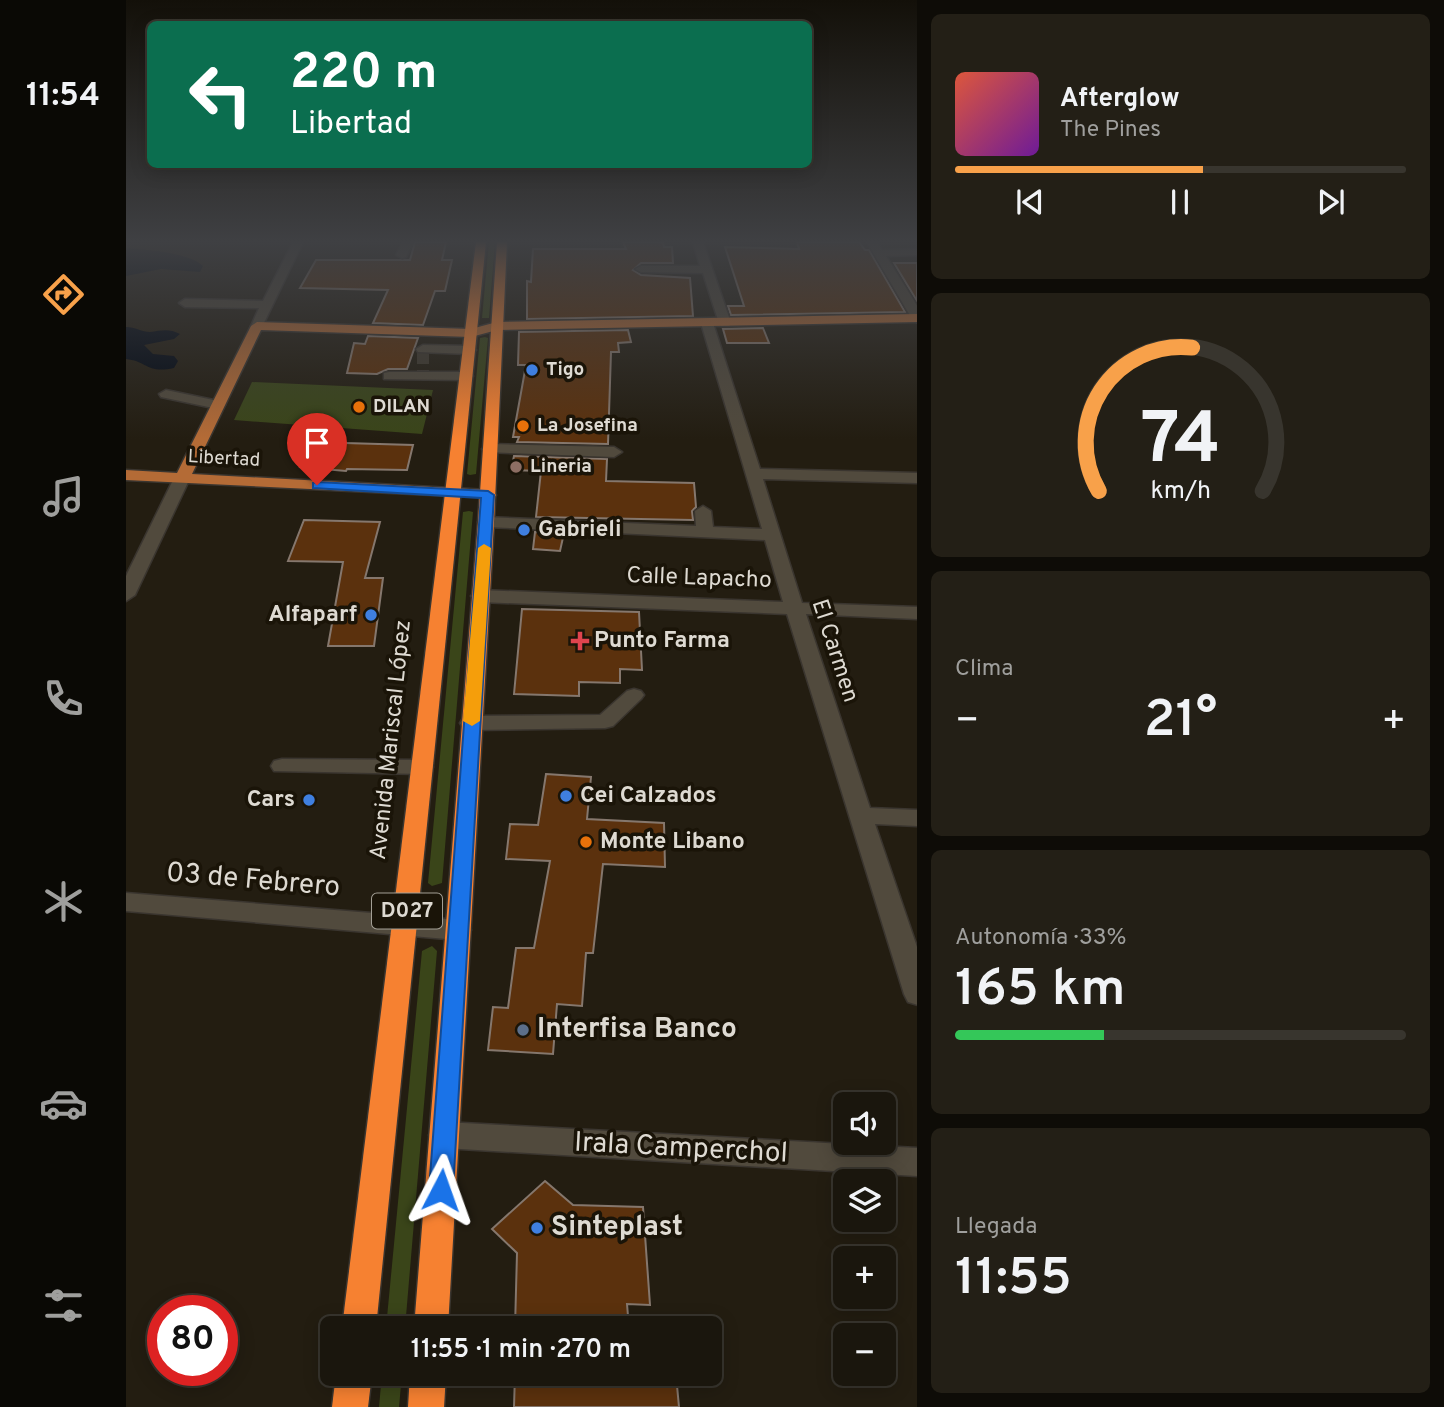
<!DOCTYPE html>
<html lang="es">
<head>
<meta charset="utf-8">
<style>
	:root { --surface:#1a160d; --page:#231f16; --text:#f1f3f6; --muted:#9f9f9d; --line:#38352e; --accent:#f8a14a }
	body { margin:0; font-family:Overpass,sans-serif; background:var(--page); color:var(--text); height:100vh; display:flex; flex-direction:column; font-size:26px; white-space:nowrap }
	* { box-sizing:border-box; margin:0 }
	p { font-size:23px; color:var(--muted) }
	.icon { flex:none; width:38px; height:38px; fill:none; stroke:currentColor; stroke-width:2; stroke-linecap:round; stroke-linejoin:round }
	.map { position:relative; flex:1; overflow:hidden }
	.sheet { display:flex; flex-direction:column; gap:14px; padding:14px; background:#0e0c07; width:527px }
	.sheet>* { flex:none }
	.banner { position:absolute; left:21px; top:21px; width:665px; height:147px; border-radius:10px; box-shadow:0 4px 18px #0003,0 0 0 2px var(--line); background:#0b6e4f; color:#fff; overflow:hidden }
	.controls { position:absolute; left:707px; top:1092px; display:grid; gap:14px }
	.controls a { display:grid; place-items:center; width:63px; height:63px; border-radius:10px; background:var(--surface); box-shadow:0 4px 18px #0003,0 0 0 2px var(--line); font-size:35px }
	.speed { position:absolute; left:21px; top:1295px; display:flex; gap:14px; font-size:35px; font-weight:700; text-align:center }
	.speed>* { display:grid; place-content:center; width:91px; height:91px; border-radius:50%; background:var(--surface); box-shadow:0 4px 18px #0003,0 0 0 2px var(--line); line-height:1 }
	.speed .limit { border:10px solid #d22; background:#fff; color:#111 }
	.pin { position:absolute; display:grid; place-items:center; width:60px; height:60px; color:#fff; margin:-72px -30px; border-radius:50% 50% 50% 0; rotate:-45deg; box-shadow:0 0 7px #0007 }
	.pin .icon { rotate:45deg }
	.me { position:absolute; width:77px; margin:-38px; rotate:4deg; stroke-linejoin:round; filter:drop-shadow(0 0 5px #0008) }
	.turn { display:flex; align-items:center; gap:24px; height:147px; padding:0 28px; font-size:32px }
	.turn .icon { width:91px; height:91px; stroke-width:2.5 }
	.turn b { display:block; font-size:49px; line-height:60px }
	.big { font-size:52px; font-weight:600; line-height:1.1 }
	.sheet .widget { flex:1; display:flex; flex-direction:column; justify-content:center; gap:10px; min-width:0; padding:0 24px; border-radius:10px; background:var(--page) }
	.sheet .dial { align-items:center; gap:0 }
	.dial svg { height:182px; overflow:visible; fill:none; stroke:var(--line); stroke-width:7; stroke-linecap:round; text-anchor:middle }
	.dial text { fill:var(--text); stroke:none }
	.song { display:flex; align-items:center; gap:21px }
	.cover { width:84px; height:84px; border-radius:10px; background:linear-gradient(135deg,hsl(10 70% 55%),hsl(280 70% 35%)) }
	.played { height:7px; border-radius:4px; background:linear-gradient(90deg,var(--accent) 55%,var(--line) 55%) }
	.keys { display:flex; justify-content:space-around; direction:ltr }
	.heat { display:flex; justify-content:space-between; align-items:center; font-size:38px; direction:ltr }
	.charge { height:10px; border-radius:5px; background:linear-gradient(90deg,#34c759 33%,var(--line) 0) }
	.trip { position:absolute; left:194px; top:1316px; width:402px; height:70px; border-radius:10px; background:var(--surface); box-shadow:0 4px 18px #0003,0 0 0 2px var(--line); font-weight:600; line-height:70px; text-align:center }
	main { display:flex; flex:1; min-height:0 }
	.dock { display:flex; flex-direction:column; width:126px; justify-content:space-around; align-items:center; background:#0a0905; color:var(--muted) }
	.dock .icon { width:49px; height:49px }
	.dock .current { color:var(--accent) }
	.dock b { font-size:32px; color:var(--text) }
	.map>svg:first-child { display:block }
	.green { fill:#3a4519 }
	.water { fill:#000712 }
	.building { fill:#5b310d; stroke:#85776d; stroke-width:2 }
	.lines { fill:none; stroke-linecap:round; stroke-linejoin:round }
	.minor-tunnel { stroke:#3f392e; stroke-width:12; stroke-dasharray:12 6; stroke-linecap:butt }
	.minor-casing { stroke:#3a352f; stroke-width:3 }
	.major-casing { stroke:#3a352f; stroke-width:3 }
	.highway-casing { stroke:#3a352f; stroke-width:3 }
	.minor { fill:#514a3d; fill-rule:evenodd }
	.major { fill:#b46b36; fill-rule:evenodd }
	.highway { fill:#f68131; fill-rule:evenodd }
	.route { fill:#1a73e8; stroke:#114b97; stroke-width:2 }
	.slow { fill:#f59e0b }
	.shop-dot { fill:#3f7fe0; stroke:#1a1408; stroke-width:2.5 }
	.food-dot { fill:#e8710a; stroke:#1a1408; stroke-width:2.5 }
	.education-dot { fill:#8d6e63; stroke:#1a1408; stroke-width:2.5 }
	.health-dot { fill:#e0444e; stroke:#1a1408; stroke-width:2.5 }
	.service-dot { fill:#5c6f8a; stroke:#1a1408; stroke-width:2.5 }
	.labels { text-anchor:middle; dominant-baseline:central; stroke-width:7; stroke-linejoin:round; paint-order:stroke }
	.far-poi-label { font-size:19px; font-weight:bold; fill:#dedad2; stroke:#1a1408; text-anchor:start }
	.far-street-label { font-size:19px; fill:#dedad2; stroke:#1a1408 }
	.shield { fill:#1a1408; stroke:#a39f95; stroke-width:2 }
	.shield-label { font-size:21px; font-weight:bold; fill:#dedad2 }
	.poi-label { font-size:23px; font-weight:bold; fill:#dedad2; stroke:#1a1408; text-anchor:start }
	.street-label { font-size:23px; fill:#dedad2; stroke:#1a1408 }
	.near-street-label { font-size:28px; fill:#dedad2; stroke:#1a1408 }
	.near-poi-label { font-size:28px; font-weight:bold; fill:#dedad2; stroke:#1a1408; text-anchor:start }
</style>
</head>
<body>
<main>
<nav class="dock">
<b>11:54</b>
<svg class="icon current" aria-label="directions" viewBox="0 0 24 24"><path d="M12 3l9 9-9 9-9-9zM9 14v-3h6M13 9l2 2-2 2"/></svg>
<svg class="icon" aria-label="music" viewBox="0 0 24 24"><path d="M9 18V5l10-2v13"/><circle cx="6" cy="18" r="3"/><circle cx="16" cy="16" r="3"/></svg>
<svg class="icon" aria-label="phone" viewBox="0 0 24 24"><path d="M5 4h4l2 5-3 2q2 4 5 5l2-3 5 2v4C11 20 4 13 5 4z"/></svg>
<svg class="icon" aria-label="climate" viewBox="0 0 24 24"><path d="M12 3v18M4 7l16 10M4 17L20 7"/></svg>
<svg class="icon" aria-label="car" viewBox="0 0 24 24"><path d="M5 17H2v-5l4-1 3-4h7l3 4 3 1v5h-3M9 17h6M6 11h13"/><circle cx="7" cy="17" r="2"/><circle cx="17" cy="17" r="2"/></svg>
<svg class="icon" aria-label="filters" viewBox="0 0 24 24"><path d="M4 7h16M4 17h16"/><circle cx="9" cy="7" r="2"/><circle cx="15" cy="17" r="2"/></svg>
</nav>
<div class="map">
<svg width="792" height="1407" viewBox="0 0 792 1407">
	<rect width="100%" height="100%" fill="#231d11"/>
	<!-- green -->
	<g class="green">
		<path d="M363 242H369L363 318H356Z"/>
		<path d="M359 337 362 338 350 474 344 475 341 474 354 338Z"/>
		<path d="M126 382 307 390 296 434 108 420Z"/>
		<path d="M343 511 347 512 316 883 306 886 302 883 337 512Z"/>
		<path d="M306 946 311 951 279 1328H260L296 951Z"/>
		<path d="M256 1374H276L273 1407H253Z"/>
	</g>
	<!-- water -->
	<g class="water">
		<path d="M0 248C20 250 62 252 77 266L74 272 35 269 0 276Z"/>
		<path d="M0 327C9 327 16 332 24 332 35 331 42 328 54 334L48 339 18 345 27 354 48 356 52 361 48 368C21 374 21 361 0 359Z"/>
	</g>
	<!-- building -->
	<g class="building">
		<path d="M289 242H320L316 260H326L319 291H309L297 325 247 323 262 290 174 288 190 260H284Z"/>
		<path d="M497 242H531L537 243 538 247H546L547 263H515L507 270 515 275 564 278 567 316 401 319V281L405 282 407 249H500Z"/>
		<path d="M671 242H733L739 250H743L779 312 605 315 602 306H618L599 247 673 249Z"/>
		<path d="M768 263H791V301Z"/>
		<path d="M637 328 643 343H601L597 329Z"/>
		<path d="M502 330 505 342 492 343 493 352H485L482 444 391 442 393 437H387L400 365H392L393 332Z"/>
		<path d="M242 336 292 338 281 369H262L251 374 221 373 228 343 239 344Z"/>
		<path d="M184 442 287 445 281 470 221 469 220 471 174 467Z"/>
		<path d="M388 456 481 459 480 481 568 483 570 507 566 511 567 520 410 517 415 471 385 470Z"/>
		<path d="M178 520 254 522 239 578H257L248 646H202L217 562 162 561Z"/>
		<path d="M409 532 438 533 434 551 407 549Z"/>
		<path d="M396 609 513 612 516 670 494 669V683L453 682V696L388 694Z"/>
		<path d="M420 774 465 777 461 819 538 823 539 867 477 864 467 953H460L456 1006 431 1004 427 1054 362 1050 367 1007 382 1008 390 948H408L424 861 380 859 384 824 412 825Z"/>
		<path d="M419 1181 447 1205 517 1207 524 1305 501 1304 503 1328H389L391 1253 366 1229Z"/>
		<path d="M389 1374 550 1375 553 1407H388Z"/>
	</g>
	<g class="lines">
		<!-- minor-tunnel -->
		<path class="minor-tunnel" d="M297 352V373"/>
		<!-- minor casing -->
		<g class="minor-casing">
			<g id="minor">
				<path d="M167 242H177L135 329 131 330 125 326 133 308 59 307 53 303 59 299 137 301Z"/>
				<path d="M277 242H287L280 257 276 258 270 255Z"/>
				<path d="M567 242H577L605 323 603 326H595L593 323 577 273 515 272 509 269 515 266H574Z"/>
				<path d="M741 242H751L756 250 792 249V255L760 256 792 307V323L786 319Z"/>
				<path d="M581 319 587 323 634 469 792 473V483L637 479 676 603 792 607V619L680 614 744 808 792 810V826L749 824 792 950V1005L782 1002 778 994 661 614 354 602 345 596 354 590 657 602 639 540 360 527 352 522 360 517 570 526 569 511 577 506 585 511 587 527 636 529 575 323Z"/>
				<path d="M297 345 343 346 350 350 343 354 292 352 290 349Z"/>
				<path d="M263 372H340L347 376 340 380 258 379V373Z"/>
				<path d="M40 390 97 402 99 405 92 409 35 397 33 394Z"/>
				<path d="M364 444 488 447 496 452 488 457 359 452 356 449Z"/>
				<path d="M56 473 64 478 9 595 0 601V576L48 478Z"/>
				<path d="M508 689 515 691 518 695 515 699 487 726 479 728 345 730 337 728 334 723 337 718 345 716 474 715 501 691Z"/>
				<path d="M156 759 296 760 304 762 307 767 304 772 296 774 148 771 145 766 148 761Z"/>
				<path d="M0 893 332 920 341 923 345 930 341 937 332 940 0 911Z"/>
				<path d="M318 1122 792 1148V1176L318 1148 307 1144 303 1135 307 1126Z"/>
			</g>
		</g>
		<!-- major casing -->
		<g class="major-casing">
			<path id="major" d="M792 314V322L371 330 345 337 135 330 66 474 362 490 368 492 370 495 368 498 0 480V470L51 473 125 326 131 322 345 329 371 322Z"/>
		</g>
		<!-- highway casing -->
		<g class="highway-casing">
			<g id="highway">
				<path d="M350 242H360L250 1328H216Z"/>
				<path d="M371 242H381L368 522 322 1328H288L352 522Z"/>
				<path d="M210 1374H246L242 1407H206Z"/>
				<path d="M284 1374H320L318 1407H282Z"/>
			</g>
		</g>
		<!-- minor -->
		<use href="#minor" class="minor"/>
		<!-- major -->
		<use href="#major" class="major"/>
		<!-- highway -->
		<use href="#highway" class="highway"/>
	</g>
	<!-- sky -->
	<linearGradient id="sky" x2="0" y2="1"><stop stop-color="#131009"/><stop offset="0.55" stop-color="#3f4043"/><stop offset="1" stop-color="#3f4043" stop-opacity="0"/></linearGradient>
	<rect width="792" height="439" fill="url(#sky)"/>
	<!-- route -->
	<path class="route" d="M191 482 362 491 368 495 327 1190 323 1198 315 1201 306 1198 303 1190 355 498 187 488V483Z"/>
	<!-- slow -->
	<path class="slow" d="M358 544 365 548 354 721 346 726 337 721 352 548Z"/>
	<!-- markers -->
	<g class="shop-dot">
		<circle cx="406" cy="370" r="7"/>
		<circle cx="398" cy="530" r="7"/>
		<circle cx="245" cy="615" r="7"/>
		<circle cx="440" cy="796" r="7"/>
		<circle cx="183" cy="800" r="7"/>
		<circle cx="411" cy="1228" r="7"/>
	</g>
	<g class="food-dot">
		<circle cx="233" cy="407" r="7"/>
		<circle cx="397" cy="426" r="7"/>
		<circle cx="460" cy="842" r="7"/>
	</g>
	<circle class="education-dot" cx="390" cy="467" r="7"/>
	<path class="health-dot" d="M450.5 630.5h7v7h7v7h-7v7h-7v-7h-7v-7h7z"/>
	<circle class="service-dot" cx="397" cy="1030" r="7"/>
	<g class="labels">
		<!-- far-poi labels -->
		<g class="far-poi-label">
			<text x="420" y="370">Tigo</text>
			<text x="247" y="407">DILAN</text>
			<text x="411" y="426">La Josefina</text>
			<text x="404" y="467">Lineria</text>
		</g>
		<!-- far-street labels -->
		<g class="far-street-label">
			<text transform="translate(98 459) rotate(3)">Libertad</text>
		</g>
		<!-- shield labels -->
		<rect class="shield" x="246" y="893.5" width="70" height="35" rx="5"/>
		<g class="shield-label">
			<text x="281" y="911">D027</text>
		</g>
		<!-- poi labels -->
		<g class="poi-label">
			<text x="412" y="530">Gabrieli</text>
			<text x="231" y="615" text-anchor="end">Alfaparf</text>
			<text x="468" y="641">Punto Farma</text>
			<text x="454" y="796">Cei Calzados</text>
			<text x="169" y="800" text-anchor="end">Cars</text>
			<text x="474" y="842">Monte Libano</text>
		</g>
		<!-- street labels -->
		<g class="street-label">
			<text transform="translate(573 579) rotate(2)">Calle Lapacho</text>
			<text transform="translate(708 651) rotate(72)">El Carmen</text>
			<text transform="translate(266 740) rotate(-84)">Avenida Mariscal López</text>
		</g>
		<!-- near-street labels -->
		<g class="near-street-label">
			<text transform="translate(127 881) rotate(5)">03 de Febrero</text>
			<text transform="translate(555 1149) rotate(3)">Irala Camperchol</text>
		</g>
		<!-- near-poi labels -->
		<g class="near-poi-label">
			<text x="411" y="1030">Interfisa Banco</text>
			<text x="425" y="1228">Sinteplast</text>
		</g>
	</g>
</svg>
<div class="controls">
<a><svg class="icon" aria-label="sound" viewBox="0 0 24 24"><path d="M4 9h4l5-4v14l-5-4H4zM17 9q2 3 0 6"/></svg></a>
<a><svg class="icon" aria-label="layers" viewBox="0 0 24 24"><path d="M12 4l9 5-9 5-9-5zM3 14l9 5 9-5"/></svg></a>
<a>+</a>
<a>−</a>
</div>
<div class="speed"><div class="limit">80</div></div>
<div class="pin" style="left:191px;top:485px;background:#d93025"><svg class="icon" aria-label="arrive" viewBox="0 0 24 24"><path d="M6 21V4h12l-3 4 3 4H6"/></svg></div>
<svg class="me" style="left:315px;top:1190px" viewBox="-20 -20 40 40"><path d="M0-17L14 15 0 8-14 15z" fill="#1a73e8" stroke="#fff" stroke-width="4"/></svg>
<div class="trip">11:55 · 1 min · 270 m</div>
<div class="banner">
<div class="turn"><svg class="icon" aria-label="left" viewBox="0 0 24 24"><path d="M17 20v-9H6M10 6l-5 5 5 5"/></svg><div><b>220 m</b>Libertad</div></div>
</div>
</div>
<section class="sheet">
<div class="widget">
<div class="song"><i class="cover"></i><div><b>Afterglow</b><p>The Pines</p></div></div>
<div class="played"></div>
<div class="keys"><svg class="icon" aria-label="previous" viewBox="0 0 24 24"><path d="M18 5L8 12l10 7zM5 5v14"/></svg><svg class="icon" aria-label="pause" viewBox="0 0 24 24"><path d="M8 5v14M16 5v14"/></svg><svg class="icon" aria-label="next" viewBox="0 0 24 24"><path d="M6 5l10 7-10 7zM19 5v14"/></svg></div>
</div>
<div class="widget dial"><svg viewBox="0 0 100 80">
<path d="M14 69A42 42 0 1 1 86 69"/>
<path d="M14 69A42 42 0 0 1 55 6" stroke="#f8a14a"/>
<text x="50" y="56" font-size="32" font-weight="700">74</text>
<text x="50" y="72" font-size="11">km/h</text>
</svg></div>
<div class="widget"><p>Clima</p>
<div class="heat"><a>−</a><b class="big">21°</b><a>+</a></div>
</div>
<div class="widget"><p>Autonomía · 33%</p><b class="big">165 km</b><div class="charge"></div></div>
<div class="widget"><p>Llegada</p><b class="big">11:55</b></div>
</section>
</main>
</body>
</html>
